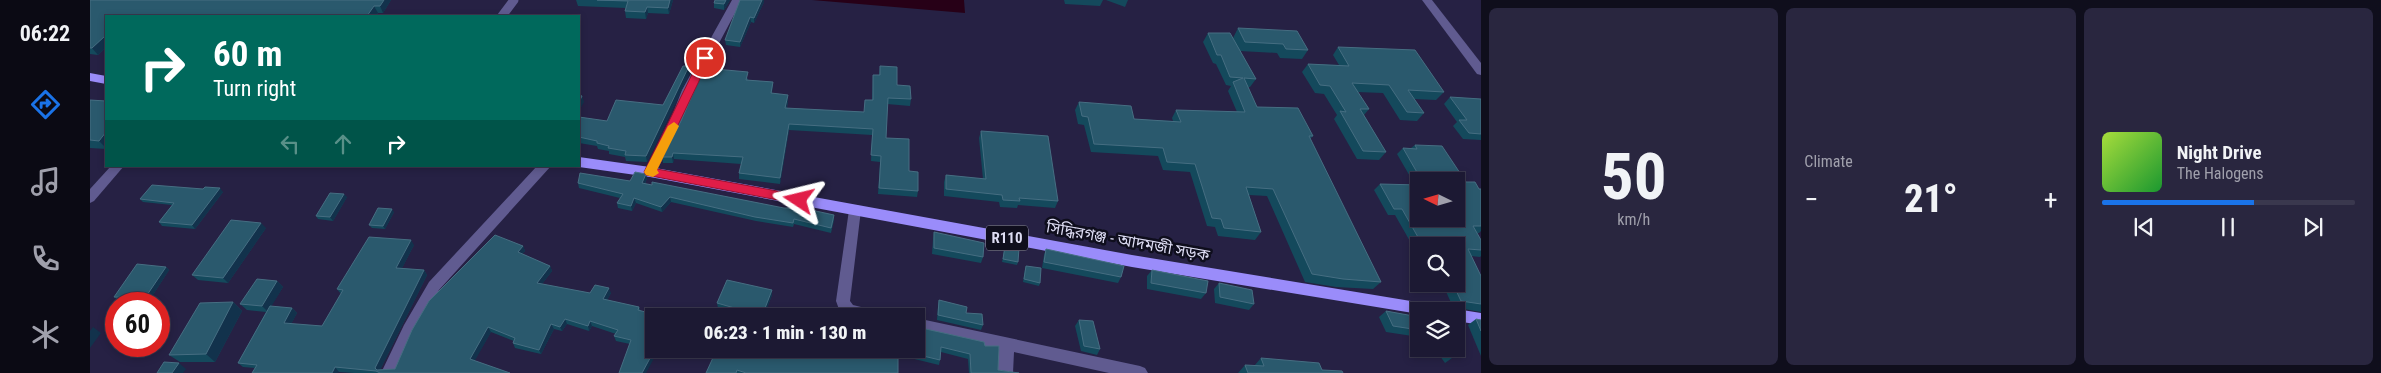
<!DOCTYPE html>
<html lang="en">
<head>
<meta charset="utf-8">
<style>
	:root { --surface:#1c1933; --page:#29263f; --text:#f1f3f6; --muted:#a0a0ac; --line:#3a384e; --accent:#1a73e8 }
	body { margin:0; font-family:"Roboto Condensed","Noto Sans Bengali",sans-serif; background:var(--page); color:var(--text); height:100vh; display:flex; flex-direction:column; font-size:19px; white-space:nowrap }
	* { box-sizing:border-box; margin:0 }
	p { font-size:16px; color:var(--muted) }
	.icon { flex:none; width:28px; height:28px; fill:none; stroke:currentColor; stroke-width:2; stroke-linecap:round; stroke-linejoin:round }
	.map { position:relative; flex:1; overflow:hidden }
	.side { display:flex; flex-direction:column; gap:8px; padding:8px; background:#0f0e1c; width:900px }
	.side>* { flex:none }
	.guide { position:absolute; left:15px; top:15px; width:475px; height:152px; border-radius:0px; box-shadow:0 2px 8px #0003,0 0 0 1px var(--line); background:#00695c; color:#fff; overflow:hidden }
	.needle { width:32px; rotate:275deg }
	.buttons { position:absolute; left:1320px; top:172px; display:grid; gap:10px }
	.buttons a { display:grid; place-items:center; width:55px; height:55px; border-radius:0px; background:var(--surface); box-shadow:0 2px 8px #0003,0 0 0 1px var(--line); font-size:25px }
	.speed { position:absolute; left:15px; top:292px; display:flex; gap:10px; font-size:25px; font-weight:700; text-align:center }
	.speed>* { display:grid; place-content:center; width:65px; height:65px; border-radius:50%; background:var(--surface); box-shadow:0 2px 8px #0003,0 0 0 1px var(--line); line-height:1 }
	.speed .limit { border:8px solid #d22; background:#fff; color:#111 }
	.pin { position:absolute; display:grid; place-items:center; width:42px; height:42px; color:#fff; margin:-21px; border:2px solid #fff; border-radius:50%; box-shadow:0 1px 5px #0007 }
	.me { position:absolute; width:55px; margin:-28px; rotate:280deg; stroke-linejoin:round; filter:drop-shadow(0 0 4px #0008) }
	.turn { display:flex; align-items:center; gap:18px; height:105px; padding:0 25px; font-size:22px }
	.turn .icon { width:65px; height:65px; stroke-width:2.5 }
	.turn b { display:block; font-size:35px; line-height:42px }
	.lanes { display:flex; align-items:center; height:48px; padding:0 25px; background:#0003; justify-content:center; gap:25px; direction:ltr }
	.lanes .off { opacity:.35 }
	.big { font-size:38px; font-weight:800; line-height:1.1 }
	.side .widget { flex:1; display:flex; flex-direction:column; justify-content:center; gap:8px; min-width:0; padding:0 18px; border-radius:8px; background:var(--page) }
	.side .dial { align-items:center; gap:0 }
	.dial b { font-size:65px; line-height:1 }
	.song { display:flex; align-items:center; gap:15px }
	.cover { width:60px; height:60px; border-radius:8px; background:linear-gradient(135deg,hsl(80 70% 55%),hsl(130 70% 35%)) }
	.played { height:5px; border-radius:2px; background:linear-gradient(90deg,var(--accent) 60%,var(--line) 60%) }
	.keys { display:flex; justify-content:space-around; direction:ltr }
	.heat { display:flex; justify-content:space-between; align-items:center; font-size:28px; direction:ltr }
	.side .tiles { flex:1; display:grid; gap:8px; grid-template-columns:repeat(3,1fr) }
	.trip { position:absolute; left:555px; top:308px; width:280px; height:50px; border-radius:0px; background:var(--surface); box-shadow:0 2px 8px #0003,0 0 0 1px var(--line); font-weight:800; line-height:50px; text-align:center }
	main { display:flex; flex:1; min-height:0 }
	.tab-bar { display:flex; flex-direction:column; width:90px; justify-content:space-around; align-items:center; background:#0b0a14; color:var(--muted) }
	.tab-bar .icon { width:35px; height:35px }
	.tab-bar .on { color:var(--accent) }
	.tab-bar b { font-size:22px; color:var(--text) }
	.map>svg:first-child { display:block }
	.water { fill:#270017 }
	.lines { fill:none; stroke-linecap:round; stroke-linejoin:round }
	.service { stroke:#605b90; stroke-width:9 }
	.minor { fill:#605b90; fill-rule:evenodd }
	.tertiary { fill:#605b90; fill-rule:evenodd }
	.primary { fill:#9a8cfa; fill-rule:evenodd }
	.wall { fill:#14495c; fill-rule:evenodd }
	.shaded-wall { fill:#12324c }
	.building { fill:#2a596d; stroke:#466e82 }
	.route { fill:#e11d48; stroke:#92132f }
	.slow { fill:#f59e0b }
	.labels { text-anchor:middle; dominant-baseline:central; stroke-width:5; stroke-linejoin:round; paint-order:stroke }
	.shield { fill:#0f0e1d; stroke:#a09fb4; stroke-width:1 }
	.shield-label { font-size:15px; font-weight:bold; fill:#deddf4 }
	.street-label { font-size:16px; fill:#deddf4; stroke:#0f0e1d }
</style>
</head>
<body>
<main>
<nav class="tab-bar">
<b>06:22</b>
<svg class="icon on" aria-label="directions" viewBox="0 0 24 24"><path d="M12 3l9 9-9 9-9-9zM9 14v-3h6M13 9l2 2-2 2"/></svg>
<svg class="icon" aria-label="music" viewBox="0 0 24 24"><path d="M9 18V5l10-2v13"/><circle cx="6" cy="18" r="3"/><circle cx="16" cy="16" r="3"/></svg>
<svg class="icon" aria-label="phone" viewBox="0 0 24 24"><path d="M5 4h4l2 5-3 2q2 4 5 5l2-3 5 2v4C11 20 4 13 5 4z"/></svg>
<svg class="icon" aria-label="climate" viewBox="0 0 24 24"><path d="M12 3v18M4 7l16 10M4 17L20 7"/></svg>
</nav>
<div class="map">
<svg width="1391" height="373" viewBox="0 0 1391 373">
	<rect width="100%" height="100%" fill="#262144"/>
	<!-- water -->
	<path class="water" d="M722 0H874L875 13Z"/>
	<g class="lines">
		<!-- service -->
		<path class="service" d="M412 16 424 0"/>
		<!-- minor -->
		<g class="minor">
			<path d="M642 0H652L604 90 590 126 566 172 564 175H556L554 172 578 126 592 90Z"/>
			<path d="M1332 0H1342L1391 63V75L1387 74Z"/>
			<path d="M21 166H34L4 201 0 203V189Z"/>
			<path d="M765 205 770 206 771 210 760 301 763 305 791 312 793 316H759L750 312 746 301 759 210 760 206Z"/>
			<path d="M826 318 1050 366 1055 368 1058 373H1019L924 352 923 373H907L909 349 826 330Z"/>
		</g>
		<!-- tertiary -->
		<path class="tertiary" d="M447 166H461L349 290 324 334 307 373H291L314 325 339 282Z"/>
		<!-- primary -->
		<g class="primary">
			<path d="M0 73 16 76V84L0 81Z"/>
			<path d="M489 157 560 167 1042 255 1345 305 1350 307 1352 311H1329V314L1042 267 560 177 489 167Z"/>
			<path d="M1366 309 1391 313V325L1366 321V311H1361Z"/>
		</g>
	</g>
	<!-- wall -->
	<g class="wall">
		<path d="M0 0H301L293 13H288L285 16H16V47L8 55 0 54Z"/>
		<path d="M486 0H583L579 14 558 13 556 19 536 18 535 11 536 8 488 6Z"/>
		<path d="M640 0 634 10 624 8V3Z"/>
		<path d="M974 0H1013L1010 6 975 4Z"/>
		<path d="M1016 0H1038L1035 7Z"/>
		<path d="M674 2 664 23 661 22 650 47 636 45 635 40Z"/>
		<path d="M1148 28 1218 50 1212 59 1190 58 1187 53 1150 51 1166 79 1160 87H1158L1167 107 1223 136 1220 139 1291 282 1283 289 1246 287 1215 282 1177 196 1159 195 1171 232 1165 240 1128 236 1125 227 1117 226 1100 172 1073 170 1068 156 1001 152 994 125 988 124 985 110 989 102 1044 119 1083 121 1082 118 1086 110 1147 112 1138 91 1141 86 1136 85 1126 64 1123 63 1113 42 1118 33 1143 38Z"/>
		<path d="M1248 47 1354 92 1346 100 1324 99 1334 113 1327 121 1310 120 1293 93 1267 92 1279 109 1274 115 1296 152 1289 160 1267 159 1244 119 1247 115 1234 94 1225 93 1212 72 1218 64 1249 65 1243 55Z"/>
		<path d="M599 66 600 72 557 162 536 161 535 157 519 154V151L508 149 507 146 489 143V117L517 121 573 105Z"/>
		<path d="M790 66 807 85 821 99 820 106 797 104 796 138 819 171 828 191 827 197 788 194 790 162 781 161 782 135 699 130 690 184 649 179V173L651 164 584 159 583 163H573L572 157 658 78V80L683 82 682 93 698 101 697 108 774 112 782 100 783 75H789Z"/>
		<path d="M1360 97 1391 99V140L1373 139 1363 126 1367 122 1354 104Z"/>
		<path d="M0 100 16 101V149L0 148Z"/>
		<path d="M891 131 968 201 965 208 928 205 927 208 910 207 909 202 854 196V182L856 175 893 179 889 138Z"/>
		<path d="M1325 145 1376 182 1389 189H1391V231L1389 233H1387L1391 250V256L1390 257 1381 256 1391 276V312L1363 307 1353 285 1344 284H1366V246H1329V257L1305 215H1298L1284 190 1290 184 1325 185 1307 154 1313 148H1321ZM1329 181H1366L1329 219Z"/>
		<path d="M557 178 555 184 694 208 744 215V220L741 233 704 224 703 227 666 221 581 202 572 212 546 203 542 211 528 208 527 203 530 198 489 188 488 183 540 181Z"/>
		<path d="M113 189 133 192 105 229 72 226 69 222 82 205 53 202 50 199Z"/>
		<path d="M257 197 243 221 228 219 226 216Z"/>
		<path d="M304 212 295 229 282 228 279 225Z"/>
		<path d="M176 228 138 283 108 280 102 275Z"/>
		<path d="M844 232 893 257 891 263 842 254 843 239Z"/>
		<path d="M324 245 312 268 334 270 337 275 290 370 305 369 433 246 435 251 432 254 460 266 462 271 452 284 500 293H521L517 300 549 307 550 310 540 344 526 341 524 336 526 334 502 326 499 331 477 324 472 331 464 329 451 354 425 348 423 343 424 341 401 332 384 361 420 373H264L249 372 165 368 153 367 148 363 176 312 157 310 150 304 187 281 193 287 181 306 202 308 207 313 201 324 232 326 251 294 247 289Z"/>
		<path d="M915 246 928 262 927 265 912 262Z"/>
		<path d="M956 249 1031 277 1028 283 952 268 954 255Z"/>
		<path d="M936 266 950 283 949 286 933 282 935 269Z"/>
		<path d="M76 267 79 270 59 301 28 300 24 297Z"/>
		<path d="M1062 270 1116 293 1111 299 1057 289V276Z"/>
		<path d="M1129 283 1164 304 1159 310 1125 303 1124 289Z"/>
		<path d="M682 290V295L674 316H653H654L628 308 627 303Z"/>
		<path d="M849 300 876 313 893 325 891 330 847 320 848 306Z"/>
		<path d="M143 302 152 311 125 362H90L79 355Z"/>
		<path d="M1296 311 1329 317V337L1296 332 1289 317Z"/>
		<path d="M1386 319 1391 320V356L1378 325Z"/>
		<path d="M989 320 1010 349 1007 355 991 351 985 326Z"/>
		<path d="M827 327 895 346 908 370 929 373H879L878 359 851 352 850 360 849 365 808 355V373H616L625 354 619 353 618 349H826Z"/>
		<path d="M1345 349H1366L1369 353 1355 363Z"/>
		<path d="M1171 358 1232 370 1253 373H1148L1155 365 1164 366Z"/>
	</g>
	<!-- shaded-wall -->
	<g class="shaded-wall">
		<path d="M294 0H301L293 13 290 6Z"/>
		<path d="M580 0H583L579 14 578 8Z"/>
		<path d="M636 0H640L634 10V4Z"/>
		<path d="M672 0H674V2L664 23V18Z"/>
		<path d="M284 6 288 13 285 16H277Z"/>
		<path d="M557 7 558 13 556 19 555 12Z"/>
		<path d="M660 17 661 22 650 47V42Z"/>
		<path d="M15 36 16 37V47L8 55 2 48Z"/>
		<path d="M599 66 600 72 557 162 556 156Z"/>
		<path d="M698 95V101L695 114V108Z"/>
		<path d="M492 96 494 102 489 111V102Z"/>
		<path d="M699 124V130L690 184V178Z"/>
		<path d="M16 132V148L9 141Z"/>
		<path d="M583 153 584 159 583 163 582 157Z"/>
		<path d="M556 174 557 178 553 188 552 183Z"/>
		<path d="M130 188 133 192 105 229 102 225Z"/>
		<path d="M254 194 257 197 243 221 240 217Z"/>
		<path d="M580 197 581 202 572 212 571 207Z"/>
		<path d="M544 198 546 203 542 211 541 206Z"/>
		<path d="M302 209 304 212 295 229 293 226Z"/>
		<path d="M171 223 176 228 138 283 133 278Z"/>
		<path d="M321 240 324 245 310 272 306 268Z"/>
		<path d="M433 246 435 251 430 257 428 252Z"/>
		<path d="M460 266 462 271 449 288 447 283Z"/>
		<path d="M76 267 79 270 59 301 55 298Z"/>
		<path d="M334 270 337 275 289 372 285 368Z"/>
		<path d="M187 281 193 287 178 312 172 306Z"/>
		<path d="M519 288 521 293 515 304 513 299Z"/>
		<path d="M682 290V295L674 316H672Z"/>
		<path d="M143 302 152 311 125 362 116 354Z"/>
		<path d="M202 308 207 313 199 328 194 323Z"/>
		<path d="M475 319 477 324 472 331 470 327Z"/>
		<path d="M500 321 502 326 499 331 498 326Z"/>
		<path d="M461 324 464 329 451 354 449 350Z"/>
		<path d="M3 327 11 333 0 348V331Z"/>
		<path d="M398 327 401 332 383 364 380 359Z"/>
		<path d="M565 349H569L556 373H552Z"/>
		<path d="M89 363 96 369 93 373H82Z"/>
		<path d="M245 367 249 372 248 373H242Z"/>
	</g>
	<!-- building -->
	<g class="building">
		<path d="M0 0H294L290 6H284L277 16H16V36H15L2 48H0Z"/>
		<path d="M507 0H580L578 8 557 7 555 12 535 11 538 1Z"/>
		<path d="M625 0H636L634 4 624 3Z"/>
		<path d="M650 0H672L664 18 660 17 650 42 635 40Z"/>
		<path d="M1148 28 1207 31 1218 50 1196 49 1193 44 1155 42Z"/>
		<path d="M1118 33H1140L1166 79 1154 78 1167 107 1208 108 1223 136H1219L1291 282 1253 279 1222 274 1183 189 1156 187 1171 232 1134 228 1131 219 1122 218 1105 164 1077 162 1073 148 1004 144 998 117 992 116 989 102 1041 106 1044 119 1091 122 1086 110 1155 112 1143 82 1153 78 1140 77 1131 55H1127Z"/>
		<path d="M1248 47 1325 50 1354 92 1318 90 1334 113 1317 112 1299 85 1262 83 1279 109H1270L1296 152 1273 151 1250 111 1256 112 1240 86 1230 85 1218 64 1259 66Z"/>
		<path d="M593 66H599L556 156 535 155 536 151 518 148 519 146 507 143V141L489 137V117L517 121 526 100 573 105Z"/>
		<path d="M790 66 807 67V85L820 86 821 99 798 98 796 138 819 139V171L828 172V191L789 188 791 156 781 155 783 129 699 124 690 178 649 173 653 157 583 153 582 157H572L591 121 614 68 658 72 656 80 683 82 681 93 698 95 695 108 774 112 775 100H783V75H790Z"/>
		<path d="M489 95 492 96 489 102Z"/>
		<path d="M1360 97 1391 99V134L1379 133 1369 120H1377Z"/>
		<path d="M0 100 16 101V132L9 141 0 140Z"/>
		<path d="M891 131 958 136 968 201 929 198 930 201 913 200 912 195 856 189V175L896 179Z"/>
		<path d="M1325 145 1352 146 1376 182H1385L1389 189H1391V226H1383L1391 240V250L1378 249 1391 276V304L1371 301 1363 284H1366V246H1333L1312 209H1304L1290 184 1329 185V219H1366V181H1332L1313 148 1327 149Z"/>
		<path d="M545 172 556 174 552 183 562 185V182L694 208H712L744 215 741 228 704 219 703 223 665 217 580 197 571 207 544 198 541 206 527 203 533 194 488 183 490 173 540 181Z"/>
		<path d="M62 185 113 189 115 187 130 188 102 225 69 222 84 203 50 199Z"/>
		<path d="M240 193 254 194 240 217 226 216Z"/>
		<path d="M288 208 302 209 293 226 279 225Z"/>
		<path d="M141 220 171 223 133 278 102 275Z"/>
		<path d="M844 232 894 243 893 257 844 248Z"/>
		<path d="M405 235 433 246 428 252 460 266 447 283 500 293 505 285 519 288 513 299 549 307 548 310 570 316H564V349H565L552 373H529L541 340 524 336 528 330 500 321 498 326 475 319 470 327 461 324 449 350 423 343 425 338 398 327 380 359 420 373H290L286 371 245 367 242 373H162L167 365 148 363 180 306 202 308 194 323 232 326 253 290 247 289 279 237 321 240 306 268 334 270 285 368 287 370 305 369 322 330 339 301Z"/>
		<path d="M915 246 929 248 928 262 913 259Z"/>
		<path d="M956 249 1034 266 1031 277 954 262Z"/>
		<path d="M47 264 76 267 55 298 24 297Z"/>
		<path d="M936 266 951 268 950 283 934 279Z"/>
		<path d="M1062 270 1118 281 1116 293 1061 283Z"/>
		<path d="M167 279 187 281 172 306 150 304Z"/>
		<path d="M637 280 682 290 672 316H653L655 311 627 303Z"/>
		<path d="M1129 283 1162 290 1164 304 1130 297Z"/>
		<path d="M849 300 877 307 876 313 892 314 893 325 848 315Z"/>
		<path d="M143 302 116 354 79 355 110 303Z"/>
		<path d="M1296 311 1329 317V330L1303 326Z"/>
		<path d="M736 314 755 316V314L766 316H736Z"/>
		<path d="M1386 319 1391 320V331Z"/>
		<path d="M989 320 1003 321 1010 349 994 346Z"/>
		<path d="M826 326 827 327 894 342 895 346H909L908 370 929 373H881L880 354 851 347 850 360 808 350V373H656L647 370 646 373H616L627 349H623H826Z"/>
		<path d="M1366 347 1369 353 1363 357 1357 349H1366Z"/>
		<path d="M1171 358 1229 363 1232 370 1252 371 1253 373H1158L1155 365 1174 366Z"/>
		<path d="M74 362 89 363 82 373H67Z"/>
	</g>
	<!-- route -->
	<path class="route" d="M615 55 620 58 567 169 709 195 713 196 715 200 713 203 709 204 556 175 554 172 610 58Z"/>
	<!-- slow -->
	<path class="slow" d="M584 122 589 126 567 170 569 173 563 177 556 175 554 172 578 126Z"/>
	<g class="labels">
		<!-- shield labels -->
		<rect class="shield" x="896" y="225.5" width="42" height="25" rx="4"/>
		<g class="shield-label">
			<text x="917" y="238">R110</text>
		</g>
		<!-- street labels -->
		<g class="street-label">
			<text transform="translate(1038 241) rotate(10)">সিদ্ধিরগঞ্জ - আদমজী সড়ক</text>
		</g>
	</g>
</svg>
<div class="buttons">
<a><svg class="needle" viewBox="-14 -14 28 28"><path d="M0-13l5 13h-10z" fill="#e53935"/><path d="M0 13l5-13h-10z" fill="#a0a0ac"/></svg></a>
<a><svg class="icon" aria-label="search" viewBox="0 0 24 24"><circle cx="10" cy="10" r="6"/><path d="M15 15l6 6"/></svg></a>
<a><svg class="icon" aria-label="layers" viewBox="0 0 24 24"><path d="M12 4l9 5-9 5-9-5zM3 14l9 5 9-5"/></svg></a>
</div>
<div class="speed"><div class="limit">60</div></div>
<div class="pin" style="left:615px;top:58px;background:#d93025"><svg class="icon" aria-label="arrive" viewBox="0 0 24 24"><path d="M6 21V4h12l-3 4 3 4H6"/></svg></div>
<svg class="me" style="left:709px;top:200px" viewBox="-20 -20 40 40"><path d="M0-17L14 15 0 8-14 15z" fill="#e11d48" stroke="#fff" stroke-width="4"/></svg>
<div class="trip">06:23 · 1 min · 130 m</div>
<div class="guide">
<div class="turn"><svg class="icon" aria-label="right" viewBox="0 0 24 24"><path d="M7 20v-9h11M14 6l5 5-5 5"/></svg><div><b>60 m</b>Turn right</div></div>
<div class="lanes"><svg class="icon off" aria-label="left" viewBox="0 0 24 24"><path d="M17 20v-9H6M10 6l-5 5 5 5"/></svg><svg class="icon off" aria-label="ahead" viewBox="0 0 24 24"><path d="M12 20V5M6 11l6-6 6 6"/></svg><svg class="icon" aria-label="right" viewBox="0 0 24 24"><path d="M7 20v-9h11M14 6l5 5-5 5"/></svg></div>
</div>
</div>
<section class="side">
<div class="tiles">
<div class="widget dial"><b>50</b><p>km/h</p></div>
<div class="widget"><p>Climate</p>
<div class="heat"><a>−</a><b class="big">21°</b><a>+</a></div>
</div>
<div class="widget">
<div class="song"><i class="cover"></i><div><b>Night Drive</b><p>The Halogens</p></div></div>
<div class="played"></div>
<div class="keys"><svg class="icon" aria-label="previous" viewBox="0 0 24 24"><path d="M18 5L8 12l10 7zM5 5v14"/></svg><svg class="icon" aria-label="pause" viewBox="0 0 24 24"><path d="M8 5v14M16 5v14"/></svg><svg class="icon" aria-label="next" viewBox="0 0 24 24"><path d="M6 5l10 7-10 7zM19 5v14"/></svg></div>
</div>
</div>
</section>
</main>
</body>
</html>
